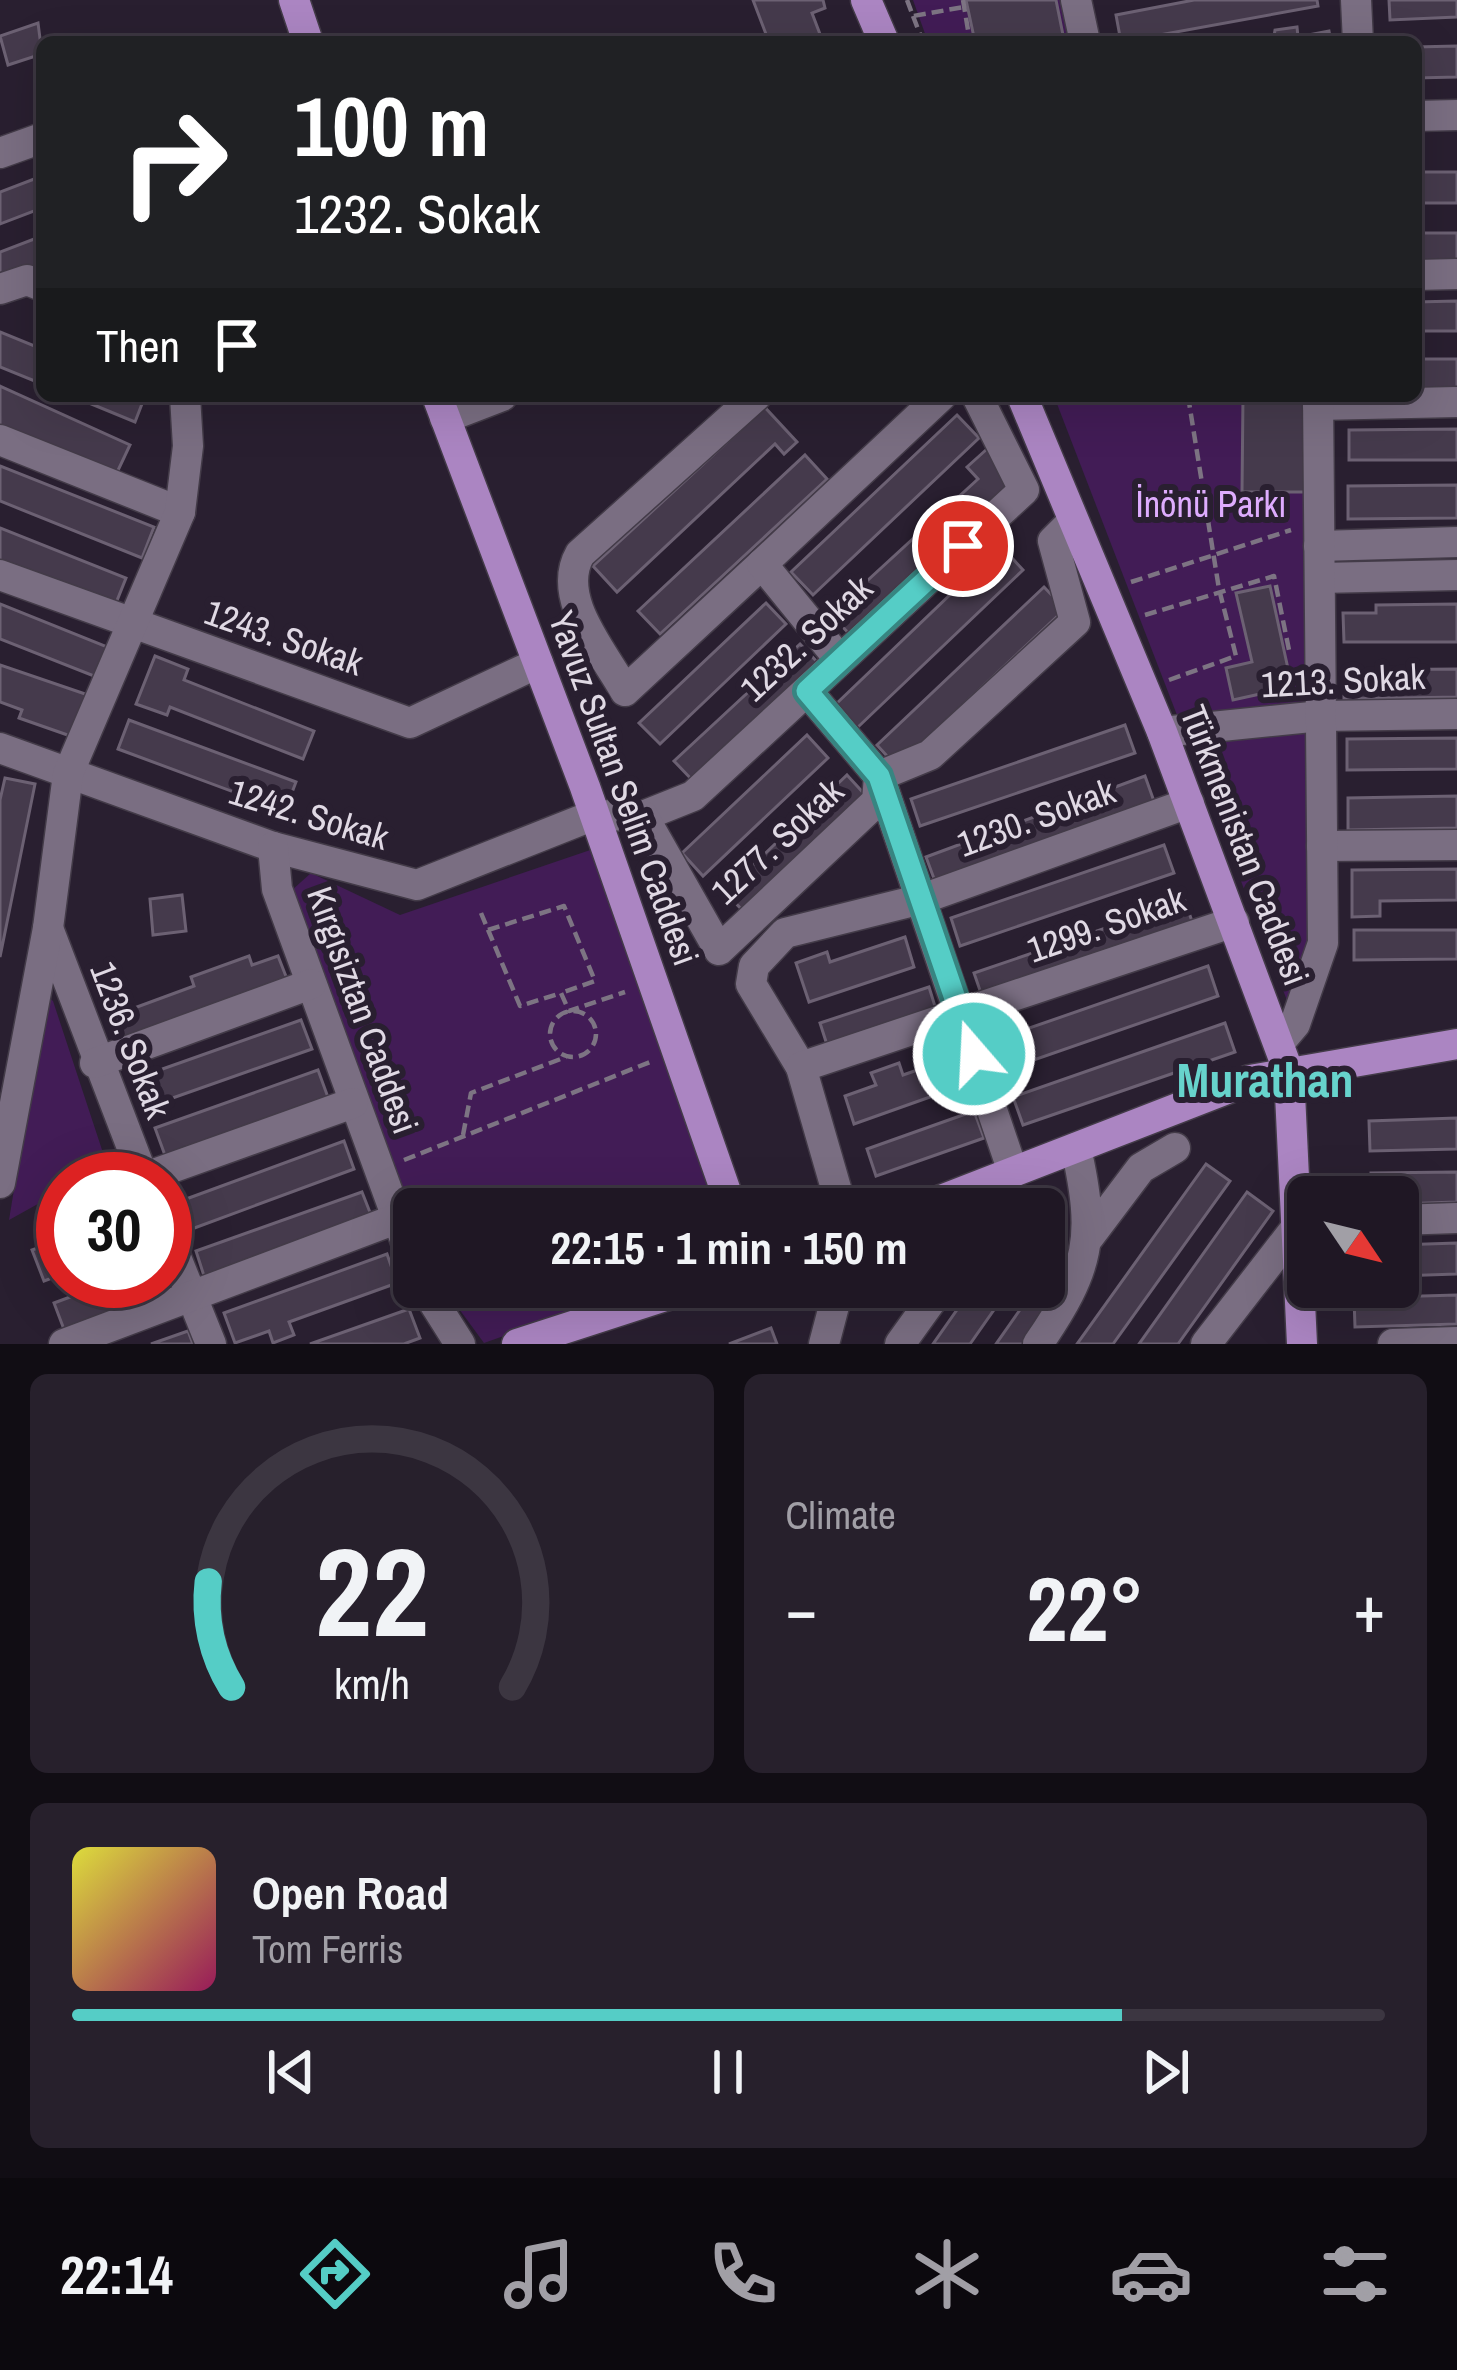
<!DOCTYPE html>
<html lang="en">
<head>
<meta charset="utf-8">
<style>
	:root { --surface:#1f1724; --page:#27202c; --text:#f1f3f6; --muted:#a19fa6; --line:#3c3641; --accent:#55cdc6 }
	body { margin:0; font-family:"Archivo Narrow",sans-serif; background:var(--page); color:var(--text); height:100vh; display:flex; flex-direction:column; font-size:45px; white-space:nowrap }
	* { box-sizing:border-box; margin:0 }
	p { font-size:39px; color:var(--muted) }
	.icon { flex:none; width:66px; height:66px; fill:none; stroke:currentColor; stroke-width:2; stroke-linecap:round; stroke-linejoin:round }
	.map { position:relative; height:1344px; overflow:hidden }
	.details { display:flex; flex-direction:column; gap:30px; padding:30px; background:#110d14; flex:1 }
	.details>* { flex:none }
	.guide { position:absolute; left:36px; top:36px; width:1386px; height:366px; border-radius:18px; box-shadow:0 12px 48px #0002,0 0 0 3px var(--line); background:#202124; color:#fff; overflow:hidden }
	.needle { width:78px; rotate:125deg }
	.buttons { position:absolute; left:1287px; top:1176px; display:grid; gap:24px }
	.buttons a { display:grid; place-items:center; width:132px; height:132px; border-radius:18px; background:var(--surface); box-shadow:0 12px 48px #0002,0 0 0 3px var(--line); font-size:60px }
	.speed { position:absolute; left:36px; top:1152px; display:flex; gap:24px; font-size:60px; font-weight:700; text-align:center }
	.speed>* { display:grid; place-content:center; width:156px; height:156px; border-radius:50%; background:var(--surface); box-shadow:0 12px 48px #0002,0 0 0 3px var(--line); line-height:1 }
	.speed .limit { border:18px solid #d22; background:#fff; color:#111 }
	.pin { position:absolute; display:grid; place-items:center; width:102px; height:102px; color:#fff; margin:-51px; border:6px solid #fff; border-radius:50%; box-shadow:0 3px 12px #0007 }
	.me { position:absolute; width:132px; margin:-66px; rotate:341deg; stroke-linejoin:round; filter:drop-shadow(0 0 9px #0008) }
	.turn { display:flex; align-items:center; gap:42px; height:252px; padding:0 60px; font-size:54px }
	.turn .icon { width:156px; height:156px; stroke-width:2.5 }
	.turn b { display:block; font-size:84px; line-height:102px }
	.then { display:flex; align-items:center; height:114px; padding:0 60px; background:#0003; gap:24px; font-size:45px }
	.big { font-size:90px; font-weight:700; line-height:1.1 }
	.details .card { flex:1; display:flex; flex-direction:column; justify-content:center; gap:18px; min-width:0; padding:0 42px; border-radius:18px; background:var(--page) }
	.details .dial { align-items:center; gap:0 }
	.dial svg { height:312px; overflow:visible; fill:none; stroke:var(--line); stroke-width:7; stroke-linecap:round; text-anchor:middle }
	.dial text { fill:var(--text); stroke:none }
	.song { display:flex; align-items:center; gap:36px }
	.cover { width:144px; height:144px; border-radius:18px; background:linear-gradient(135deg,hsl(60 70% 55%),hsl(330 70% 35%)) }
	.played { height:12px; border-radius:6px; background:linear-gradient(90deg,var(--accent) 80%,var(--line) 80%) }
	.keys { display:flex; justify-content:space-around; direction:ltr }
	.heat { display:flex; justify-content:space-between; align-items:center; font-size:66px; direction:ltr }
	.details .tiles { flex:1; display:grid; gap:30px; grid-template-columns:1fr 1fr }
	.card:last-child { grid-column:span 2 }
	.trip { position:absolute; left:393px; top:1188px; width:672px; height:120px; border-radius:18px; background:var(--surface); box-shadow:0 12px 48px #0002,0 0 0 3px var(--line); font-weight:700; line-height:120px; text-align:center }
	.tabs { display:flex; height:192px; justify-content:space-around; align-items:center; background:#0c090e; color:var(--muted) }
	.tabs .icon { width:84px; height:84px }
	.tabs .active { color:var(--accent) }
	.tabs b { font-size:54px; color:var(--text) }
	.map>svg:first-child { display:block }
	.green { fill:#421c56 }
	.building { fill:#453a4c; stroke:#6c6173; stroke-width:3 }
	.lines { fill:none; stroke-linecap:round; stroke-linejoin:round }
	.minor-casing { stroke:#433b48; stroke-width:33 }
	.major-casing { stroke:#433b48; stroke-width:33 }
	.path { stroke:#7d7483; stroke-width:4.5; stroke-dasharray:12 6; stroke-linecap:butt }
	.minor { stroke:#7a6e82; stroke-width:30 }
	.major { stroke:#ab85c2; stroke-width:30 }
	.route-casing { stroke:#378581; stroke-width:30 }
	.route { stroke:#55cdc6; stroke-width:21 }
	.labels { text-anchor:middle; dominant-baseline:central; stroke-width:12; stroke-linejoin:round; paint-order:stroke }
	.park-label { font-size:36px; fill:#deacfe; stroke:#291f30 }
	.street-label { font-size:36px; fill:#e0d9e4; stroke:#291f30 }
	.district-label { font-size:48px; font-weight:bold; fill:#67d3cc; stroke:#291f30 }
</style>
</head>
<body>
<div class="map">
<svg width="1457" height="1344" viewBox="0 0 1457 1344">
	<rect width="100%" height="100%" fill="#291f30"/>
	<!-- green -->
	<g class="green">
		<path d="M913 0H1076L1088 42H928Z"/>
		<path d="M1054 396H1318L1323 943 1288 1003Z"/>
		<path d="M605 845 726 1209H414V1222L291 891 311 873 400 915Z"/>
		<path d="M46 995 53 1001 107 1165 83 1179H63V1190L9 1220Z"/>
		<path d="M443 1287H643L484 1343Z"/>
	</g>
	<!-- building -->
	<g class="building">
		<path d="M753 0H823L825 8 812 13 823 42H769Z"/>
		<path d="M966 0H1056L1064 40 975 42Z"/>
		<path d="M1194 0H1317L1318 6 1121 42 1116 15Z"/>
		<path d="M1389 0H1457V17L1390 20Z"/>
		<path d="M38 23 42 54 8 65 0 36Z"/>
		<path d="M1297 27 1298 37 1329 31 1331 42H1273L1275 30Z"/>
		<path d="M1457 46V77L1416 78V47Z"/>
		<rect x="1416" y="172" width="41" height="31"/>
		<path d="M42 176V208L0 224V192Z"/>
		<path d="M1416 233H1457V262L1416 263Z"/>
		<path d="M42 236V267L0 283V252Z"/>
		<path d="M1457 301V331H1416V302Z"/>
		<path d="M0 332 42 349V384L0 367Z"/>
		<path d="M1416 359H1457V389L1416 390Z"/>
		<path d="M0 386 130 445 113 481 0 430Z"/>
		<path d="M72 396H145L135 422Z"/>
		<path d="M1243 396H1307L1306 492H1242Z"/>
		<path d="M759 401 797 442 784 454 775 444 617 592 593 566 741 429Z"/>
		<path d="M957 415 979 438 813 595 791 572Z"/>
		<path d="M1457 429V460H1349V430Z"/>
		<path d="M987 449 1018 483 851 636 831 614 978 479 967 467Z"/>
		<path d="M805 455 827 479 660 634 638 611Z"/>
		<path d="M0 466 154 527 142 558 0 501Z"/>
		<path d="M1457 485V518L1348 519V486Z"/>
		<path d="M0 528 126 578 114 608 0 564Z"/>
		<path d="M1001 546 1023 570 857 728 835 705Z"/>
		<path d="M1270 586 1292 687 1233 700 1226 668 1252 662 1236 593Z"/>
		<path d="M1044 587 1065 609 897 767 877 745Z"/>
		<path d="M766 603 786 624 660 744 639 723Z"/>
		<path d="M0 604 110 648 99 678 0 639Z"/>
		<path d="M1457 604V642H1344L1343 613H1376V605Z"/>
		<path d="M800 644 821 666 695 783 674 761Z"/>
		<path d="M155 656 188 669 184 680 314 731 303 759 170 707 167 715 136 704Z"/>
		<path d="M0 665 94 697 79 739 19 718 22 710 0 702Z"/>
		<path d="M1457 669V697L1344 699V670Z"/>
		<path d="M129 720 296 782 285 811 118 749Z"/>
		<path d="M1125 725 1135 753 920 826 911 799Z"/>
		<path d="M807 735 828 758 703 876 682 853Z"/>
		<path d="M1457 738V769L1347 770V739Z"/>
		<path d="M847 775 868 798 747 915 725 892Z"/>
		<path d="M1145 776 1155 804 936 884 926 857Z"/>
		<path d="M5 778 35 784 0 957V800Z"/>
		<path d="M1457 796V828L1348 830V798Z"/>
		<path d="M1164 845 1174 873 960 946 951 918Z"/>
		<path d="M1457 869V900L1380 901V916L1352 917V870Z"/>
		<path d="M182 895 186 931 153 935 150 899Z"/>
		<path d="M1185 901 1195 930 984 1002 974 973Z"/>
		<path d="M1354 930H1457V959L1354 960Z"/>
		<path d="M905 937 914 967 809 1002 796 963 827 952 830 962Z"/>
		<path d="M249 956 252 965 278 956 289 984 121 1045 110 1017 194 986 191 977Z"/>
		<path d="M1208 966 1218 996 1002 1071 992 1041Z"/>
		<path d="M929 987 938 1016 829 1051 820 1023Z"/>
		<path d="M301 1020 312 1049 147 1107 137 1078Z"/>
		<path d="M1225 1023 1235 1052 1023 1125 1013 1097Z"/>
		<path d="M952 1058 961 1086 854 1124 845 1096 876 1085 871 1073 899 1063 903 1075Z"/>
		<path d="M318 1070 329 1100 166 1158 155 1128Z"/>
		<path d="M974 1111 984 1138 876 1176 867 1149Z"/>
		<path d="M1457 1118V1149L1370 1151 1369 1121Z"/>
		<path d="M344 1141 354 1169 189 1230 178 1202Z"/>
		<path d="M1206 1164 1230 1181 1113 1344H1077Z"/>
		<path d="M1457 1172V1202L1398 1204V1197H1371V1173Z"/>
		<path d="M362 1192 373 1220 205 1279 196 1251Z"/>
		<path d="M1247 1192 1273 1211 1178 1344H1139Z"/>
		<path d="M63 1239V1274L44 1281 32 1250Z"/>
		<path d="M1457 1243V1274L1398 1276V1245Z"/>
		<path d="M387 1254 397 1283 289 1322 294 1335 273 1343 269 1331 235 1343 224 1313Z"/>
		<path d="M165 1268 173 1291 65 1332 54 1303 113 1281H165Z"/>
		<path d="M1045 1273 1070 1290 1032 1344H996L1036 1287H1044Z"/>
		<path d="M973 1287H1010L970 1344H933Z"/>
		<path d="M1457 1295V1324L1355 1327 1354 1298Z"/>
		<path d="M409 1309 420 1338 404 1344H310Z"/>
		<path d="M771 1328 777 1344H729Z"/>
		<path d="M188 1331 193 1344H151Z"/>
	</g>
	<g class="lines">
		<!-- minor casing -->
		<g class="minor-casing">
			<g id="minor">
				<path d="M1076 0 1085 42"/>
				<path d="M1356 0 1358 42"/>
				<path d="M1416 116 1457 115"/>
				<path d="M0 153 42 138"/>
				<path d="M1416 275 1457 274"/>
				<path d="M0 289 27 280 42 286"/>
				<path d="M756 396 580 554C555 598 603 651 625 691L762 564"/>
				<path d="M1318 405 1457 402"/>
				<path d="M445 418 502 396"/>
				<path d="M0 440 180 512"/>
				<path d="M1319 546 1457 542"/>
				<path d="M0 575 410 723 538 663"/>
				<path d="M1320 578 1457 575"/>
				<path d="M840 660 762 564 941 396"/>
				<path d="M807 691 879 776 1013 1172"/>
				<path d="M1162 732 1321 716 1457 714"/>
				<path d="M0 748 273 847 417 885 594 815 643 816 693 796 1024 490 977 396"/>
				<path d="M879 776 930 755 1075 622 1053 541 1071 523"/>
				<path d="M643 816 719 950 877 801 879 776"/>
				<path d="M1322 846 1457 845"/>
				<path d="M273 847 277 889 414 1264"/>
				<path d="M48 928 144 1179"/>
				<path d="M1279 1043 1295 1024 1323 943 1318 396"/>
				<path d="M95 1063 311 984"/>
				<path d="M801 1067 751 984 754 966 785 933 922 899 1189 803"/>
				<path d="M143 1178 353 1103"/>
				<path d="M0 1183 48 928 68 774 180 512 188 446 185 396"/>
				<path d="M842 1209 801 1067 1234 922"/>
				<path d="M1398 1220 1457 1218"/>
				<path d="M165 1230 211 1344"/>
				<path d="M1089 1237 1141 1168 1175 1148"/>
				<path d="M424 1287 460 1344"/>
				<path d="M64 1344 396 1219"/>
				<path d="M824 1344 839 1287"/>
				<path d="M900 1344 941 1287"/>
				<path d="M1038 1344C1090 1268 1096 1238 1076 1148"/>
				<path d="M1206 1344 1299 1224 1308 1223"/>
				<path d="M1393 1344 1457 1342"/>
			</g>
		</g>
		<!-- major casing -->
		<g class="major-casing">
			<g id="major">
				<path d="M294 0 308 42"/>
				<path d="M866 0 884 42"/>
				<path d="M437 396 585 787 732 1209"/>
				<path d="M1022 396 1162 732 1289 1073 1302 1344"/>
				<path d="M918 1209 1250 1080 1457 1044"/>
				<path d="M517 1344 693 1287"/>
			</g>
		</g>
		<!-- path -->
		<g class="path">
			<path d="M907 0 913 16 964 7"/>
			<path d="M963 0 970 42"/>
			<path d="M913 16 923 42"/>
			<path d="M1131 582 1291 530"/>
			<path d="M1145 615 1274 576 1289 650"/>
			<path d="M1169 680 1236 656 1219 589 1188 396"/>
			<path d="M481 913 520 1006 561 993 569 1011 625 992"/>
			<path d="M488 930 564 906 595 981 561 993"/>
			<circle cx="573" cy="1034" r="23"/>
			<path d="M463 1135 471 1093 566 1057"/>
			<path d="M404 1160 650 1062"/>
		</g>
		<!-- minor -->
		<use href="#minor" class="minor"/>
		<!-- major -->
		<use href="#major" class="major"/>
	</g>
	<g class="lines">
		<!-- route casing -->
		<g class="route-casing">
			<path id="route" d="M963 546 807 691 879 776 974 1054"/>
		</g>
		<!-- route -->
		<use href="#route" class="route"/>
	</g>
	<g class="labels">
		<!-- park labels -->
		<g class="park-label">
			<text x="1211" y="504">İnönü Parkı</text>
		</g>
		<!-- street labels -->
		<g class="street-label">
			<text transform="translate(284 637) rotate(19)">1243. Sokak</text>
			<text transform="translate(806 638) rotate(-43)">1232. Sokak</text>
			<text transform="translate(1343 680) rotate(-3)">1213. Sokak</text>
			<text transform="translate(624 788) rotate(70)">Yavuz Sultan Selim Caddesi</text>
			<text transform="translate(309 814) rotate(17)">1242. Sokak</text>
			<text transform="translate(1036 817) rotate(-20)">1230. Sokak</text>
			<text transform="translate(777 841) rotate(-43)">1277. Sokak</text>
			<text transform="translate(1245 845) rotate(69)">Türkmenistan Caddesi</text>
			<text transform="translate(1106 924) rotate(-19)">1299. Sokak</text>
			<text transform="translate(363 1010) rotate(70)">Kırgısiztan Caddesi</text>
			<text transform="translate(131 1040) rotate(69)">1236. Sokak</text>
		</g>
		<!-- district labels -->
		<g class="district-label">
			<text x="1265" y="1079">Murathan</text>
		</g>
	</g>
</svg>
<div class="buttons">
<a><svg class="needle" viewBox="-14 -14 28 28"><path d="M0-13l5 13h-10z" fill="#e53935"/><path d="M0 13l5-13h-10z" fill="#a19fa6"/></svg></a>
</div>
<div class="speed"><div class="limit">30</div></div>
<div class="pin" style="left:963px;top:546px;background:#d93025"><svg class="icon" aria-label="arrive" viewBox="0 0 24 24"><path d="M6 21V4h12l-3 4 3 4H6"/></svg></div>
<svg class="me" style="left:974px;top:1054px" viewBox="-20 -20 40 40"><circle r="17" fill="#55cdc6" stroke="#fff" stroke-width="3"/><path d="M0-11L8 9 0 5-8 9z" fill="#fff"/></svg>
<div class="trip">22:15 · 1 min · 150 m</div>
<div class="guide">
<div class="turn"><svg class="icon" aria-label="right" viewBox="0 0 24 24"><path d="M7 20v-9h11M14 6l5 5-5 5"/></svg><div><b>100 m</b>1232. Sokak</div></div>
<div class="then">Then<svg class="icon" aria-label="arrive" viewBox="0 0 24 24"><path d="M6 21V4h12l-3 4 3 4H6"/></svg></div>
</div>
</div>
<section class="details">
<div class="tiles">
<div class="card dial"><svg viewBox="0 0 100 80">
<path d="M14 69A42 42 0 1 1 86 69"/>
<path d="M14 69A42 42 0 0 1 8 42" stroke="#55cdc6"/>
<text x="50" y="56" font-size="32" font-weight="700">22</text>
<text x="50" y="72" font-size="11">km/h</text>
</svg></div>
<div class="card"><p>Climate</p>
<div class="heat"><a>−</a><b class="big">22°</b><a>+</a></div>
</div>
<div class="card">
<div class="song"><i class="cover"></i><div><b>Open Road</b><p>Tom Ferris</p></div></div>
<div class="played"></div>
<div class="keys"><svg class="icon" aria-label="previous" viewBox="0 0 24 24"><path d="M18 5L8 12l10 7zM5 5v14"/></svg><svg class="icon" aria-label="pause" viewBox="0 0 24 24"><path d="M8 5v14M16 5v14"/></svg><svg class="icon" aria-label="next" viewBox="0 0 24 24"><path d="M6 5l10 7-10 7zM19 5v14"/></svg></div>
</div>
</div>
</section>
<nav class="tabs">
<b>22:14</b>
<svg class="icon active" aria-label="directions" viewBox="0 0 24 24"><path d="M12 3l9 9-9 9-9-9zM9 14v-3h6M13 9l2 2-2 2"/></svg>
<svg class="icon" aria-label="music" viewBox="0 0 24 24"><path d="M9 18V5l10-2v13"/><circle cx="6" cy="18" r="3"/><circle cx="16" cy="16" r="3"/></svg>
<svg class="icon" aria-label="phone" viewBox="0 0 24 24"><path d="M5 4h4l2 5-3 2q2 4 5 5l2-3 5 2v4C11 20 4 13 5 4z"/></svg>
<svg class="icon" aria-label="climate" viewBox="0 0 24 24"><path d="M12 3v18M4 7l16 10M4 17L20 7"/></svg>
<svg class="icon" aria-label="car" viewBox="0 0 24 24"><path d="M5 17H2v-5l4-1 3-4h7l3 4 3 1v5h-3M9 17h6M6 11h13"/><circle cx="7" cy="17" r="2"/><circle cx="17" cy="17" r="2"/></svg>
<svg class="icon" aria-label="filters" viewBox="0 0 24 24"><path d="M4 7h16M4 17h16"/><circle cx="9" cy="7" r="2"/><circle cx="15" cy="17" r="2"/></svg>
</nav>
</body>
</html>
